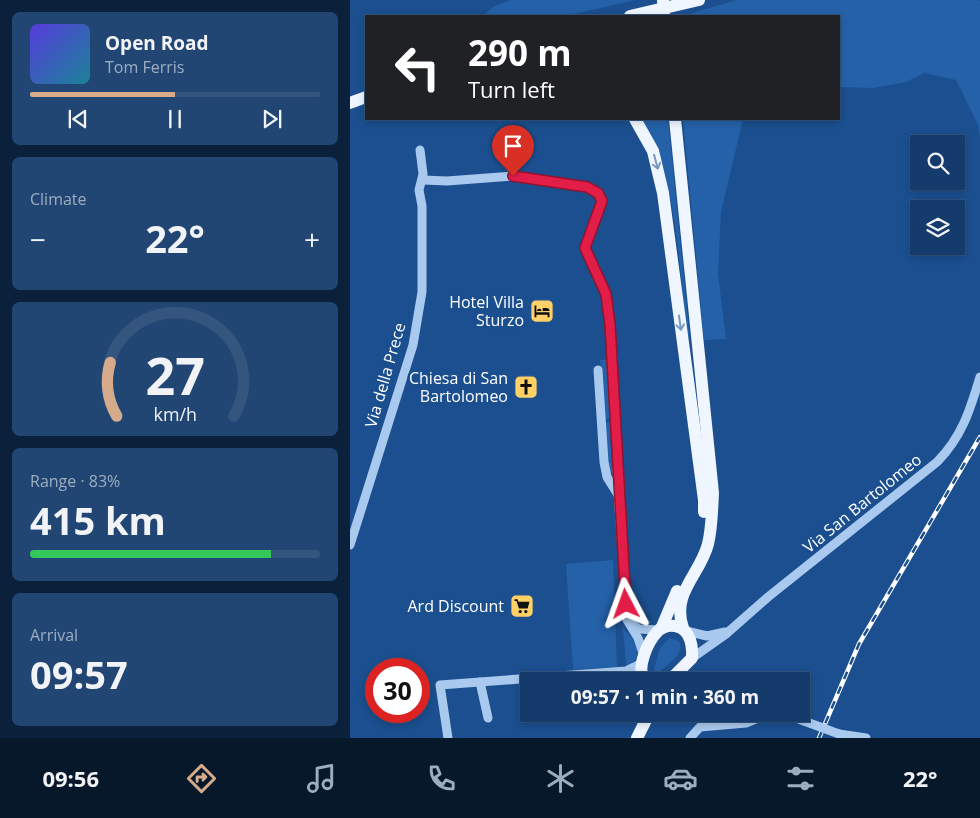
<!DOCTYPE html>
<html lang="en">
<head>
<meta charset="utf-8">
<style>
	:root { --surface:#143b6b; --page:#214673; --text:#f1f3f6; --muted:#9dadc1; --line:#33557e; --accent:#d6ab8b }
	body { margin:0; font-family:"Open Sans",sans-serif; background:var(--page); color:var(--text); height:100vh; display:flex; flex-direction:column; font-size:19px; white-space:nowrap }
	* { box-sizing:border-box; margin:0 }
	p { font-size:16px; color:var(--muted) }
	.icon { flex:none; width:28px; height:28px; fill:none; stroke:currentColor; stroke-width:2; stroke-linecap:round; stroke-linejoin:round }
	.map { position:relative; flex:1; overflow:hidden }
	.drawer { display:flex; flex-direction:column; gap:12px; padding:12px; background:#0b203b; width:350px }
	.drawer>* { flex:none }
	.banner { position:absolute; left:15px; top:15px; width:475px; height:105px; border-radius:0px; box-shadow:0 2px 8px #0003,0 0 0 1px var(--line); background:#202124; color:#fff; overflow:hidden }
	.tools { position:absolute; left:560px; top:135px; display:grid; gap:10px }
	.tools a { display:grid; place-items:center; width:55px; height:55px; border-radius:0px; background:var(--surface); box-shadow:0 2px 8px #0003,0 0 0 1px var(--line); font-size:25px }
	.speed { position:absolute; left:15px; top:658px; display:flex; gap:10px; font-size:25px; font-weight:700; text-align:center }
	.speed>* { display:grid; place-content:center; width:65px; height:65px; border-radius:50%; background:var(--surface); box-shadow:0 2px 8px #0003,0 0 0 1px var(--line); line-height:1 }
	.speed .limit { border:8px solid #d22; background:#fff; color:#111 }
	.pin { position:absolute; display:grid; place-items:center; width:42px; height:42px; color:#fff; margin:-51px -21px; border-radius:50% 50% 50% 0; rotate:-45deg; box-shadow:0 0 5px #0007 }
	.pin .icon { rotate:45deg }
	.me { position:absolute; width:55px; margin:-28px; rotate:356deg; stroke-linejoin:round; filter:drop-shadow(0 0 4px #0008) }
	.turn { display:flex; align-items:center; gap:18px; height:105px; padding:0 20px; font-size:22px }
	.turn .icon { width:65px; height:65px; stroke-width:2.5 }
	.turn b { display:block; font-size:35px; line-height:42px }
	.big { font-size:38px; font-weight:700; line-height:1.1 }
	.drawer .tile { flex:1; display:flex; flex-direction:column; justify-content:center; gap:8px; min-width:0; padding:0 18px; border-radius:8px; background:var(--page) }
	.drawer .dial { align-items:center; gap:0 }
	.dial svg { height:130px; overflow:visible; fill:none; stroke:var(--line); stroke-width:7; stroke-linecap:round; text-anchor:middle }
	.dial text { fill:var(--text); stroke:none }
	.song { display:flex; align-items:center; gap:15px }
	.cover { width:60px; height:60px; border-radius:8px; background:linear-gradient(135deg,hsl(250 70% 55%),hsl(190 70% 35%)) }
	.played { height:5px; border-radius:2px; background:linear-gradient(90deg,var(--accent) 50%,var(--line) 50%) }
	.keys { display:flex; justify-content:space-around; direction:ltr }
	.heat { display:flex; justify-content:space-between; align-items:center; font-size:28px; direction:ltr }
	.charge { height:8px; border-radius:4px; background:linear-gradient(90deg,#34c759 83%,var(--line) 0) }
	.trip { position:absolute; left:170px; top:672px; width:290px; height:50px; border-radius:0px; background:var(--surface); box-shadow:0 2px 8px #0003,0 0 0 1px var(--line); font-weight:700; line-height:50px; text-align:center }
	.menu { display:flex; height:80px; justify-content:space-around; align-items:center; background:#08182b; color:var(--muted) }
	.menu .icon { width:35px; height:35px }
	.menu .selected { color:var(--accent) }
	.menu b { font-size:22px; color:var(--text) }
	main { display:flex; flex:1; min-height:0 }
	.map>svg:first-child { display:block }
	.green { fill:#2461a8 }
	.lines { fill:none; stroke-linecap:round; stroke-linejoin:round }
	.minor { stroke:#a9c9ee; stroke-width:9 }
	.major { stroke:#f0f6ff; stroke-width:12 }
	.rail-casing { stroke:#fff; stroke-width:4.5 }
	.rail { stroke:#1b4f8f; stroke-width:2.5; stroke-dasharray:8; stroke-linecap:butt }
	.minor-bridge { stroke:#a9c9ee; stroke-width:9 }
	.major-bridge { stroke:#f0f6ff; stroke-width:12 }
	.oneway { stroke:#7b9ac1 }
	.route-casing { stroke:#92132f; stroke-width:12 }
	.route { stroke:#e11d48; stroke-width:9 }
	.labels { text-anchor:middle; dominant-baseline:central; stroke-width:5; stroke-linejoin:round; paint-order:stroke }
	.poi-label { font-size:16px; fill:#fff; stroke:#1b4f8f; text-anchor:end }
	.street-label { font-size:16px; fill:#fff; stroke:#1b4f8f }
</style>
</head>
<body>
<main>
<section class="drawer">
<div class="tile">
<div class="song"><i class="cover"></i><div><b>Open Road</b><p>Tom Ferris</p></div></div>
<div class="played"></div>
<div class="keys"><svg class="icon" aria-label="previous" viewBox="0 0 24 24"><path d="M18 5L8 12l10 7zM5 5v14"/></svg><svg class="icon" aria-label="pause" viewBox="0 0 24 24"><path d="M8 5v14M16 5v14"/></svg><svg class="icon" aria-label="next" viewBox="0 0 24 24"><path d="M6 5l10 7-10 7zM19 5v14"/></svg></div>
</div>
<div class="tile"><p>Climate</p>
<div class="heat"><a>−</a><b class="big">22°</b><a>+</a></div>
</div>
<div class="tile dial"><svg viewBox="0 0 100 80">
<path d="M14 69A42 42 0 1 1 86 69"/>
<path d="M14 69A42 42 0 0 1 10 36" stroke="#d6ab8b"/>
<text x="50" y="56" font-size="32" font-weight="700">27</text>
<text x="50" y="72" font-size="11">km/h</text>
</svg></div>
<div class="tile"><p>Range · 83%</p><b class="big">415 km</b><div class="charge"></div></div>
<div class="tile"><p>Arrival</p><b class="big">09:57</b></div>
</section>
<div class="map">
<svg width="630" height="738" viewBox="0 0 630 738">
	<rect width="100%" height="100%" fill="#1b4f8f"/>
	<!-- green -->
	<g class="green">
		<path d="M160 0H286L215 16H133L143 7Z"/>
		<path d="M387 0H628L630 1V138L628 125 606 80 574 73 556 82 524 88 489 87V16H332Z"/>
		<path d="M291 119H318L340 338C335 334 334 303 333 294 326 236 323 169 291 119Z"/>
		<path d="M333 119H393L371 212 368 274 376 339 354 340Z"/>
		<path d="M250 360H259L262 418 254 419Z"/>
		<path d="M262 422 263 472H260L256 461 255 423Z"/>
		<path d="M263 560 267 667 223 670 216 564Z"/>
		<path d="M273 628C281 638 292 645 286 659L276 666Z"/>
		<path d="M319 638 329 641C336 654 316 665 307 674H303L309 650Z"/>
	</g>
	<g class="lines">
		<!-- minor -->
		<g class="minor">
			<path d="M73 180 97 181 163 176 237 187 248 193 252 204 235 248 256 294 260 325 264 385 268 493 277 620 288 638 294 656"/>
			<path d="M248 370 254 462 257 477 267 493"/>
			<path d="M0 545 63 345 72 292V206L69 190 73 174 70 150"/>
			<path d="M279 622 289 629 308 630"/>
			<path d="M336 631 357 636 375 632"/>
			<path d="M342 658 376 634 418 597 587 462C612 437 620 410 630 377"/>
			<path d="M130 682 138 718"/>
			<path d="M435 714 454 721"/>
			<path d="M489 734 516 738"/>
			<path d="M98 738 90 685 276 671 292 663"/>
			<path d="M340 738 350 727 396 723 418 714"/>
		</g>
		<!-- major -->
		<g class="major">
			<path d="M280 16 349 0"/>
			<path d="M0 103 16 97"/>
			<path d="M285 119 303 151 313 193 354 500V512"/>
			<path d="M325 119 363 493C362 510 362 528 358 544 350 575 321 593 333 628"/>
			<path d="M311 629 327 591"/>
			<path d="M295 681C285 669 298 641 308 631 310 628 315 627 318 626 338 623 343 642 342 658L319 681"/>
			<path d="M287 738 299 714"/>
		</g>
		<!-- rail casing -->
		<g class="rail-casing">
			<path id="rail" d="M469 738 509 644 630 437"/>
		</g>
		<!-- rail -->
		<use href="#rail" class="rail"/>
		<!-- minor-bridge -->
		<path class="minor-bridge" d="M454 721 489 734"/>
		<!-- major-bridge -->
		<path class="major-bridge" d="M313 0 314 16"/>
	</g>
	<!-- one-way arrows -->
	<defs><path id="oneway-shaft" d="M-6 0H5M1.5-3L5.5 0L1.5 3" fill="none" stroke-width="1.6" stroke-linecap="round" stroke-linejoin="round" transform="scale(1.25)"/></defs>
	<g class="oneway">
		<use href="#oneway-shaft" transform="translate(306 162) rotate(75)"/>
		<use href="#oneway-shaft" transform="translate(330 323) rotate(82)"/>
	</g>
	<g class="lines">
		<!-- route casing -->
		<g class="route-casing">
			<path id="route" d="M163 176 237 187 248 193 252 201 235 248 256 294 260 325 276 604"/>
		</g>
		<!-- route -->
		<use href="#route" class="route"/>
	</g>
	<!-- icons -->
	<defs>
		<g id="hotel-square" transform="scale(1.25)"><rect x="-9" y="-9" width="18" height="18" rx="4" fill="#ffd166" stroke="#1b4f8f"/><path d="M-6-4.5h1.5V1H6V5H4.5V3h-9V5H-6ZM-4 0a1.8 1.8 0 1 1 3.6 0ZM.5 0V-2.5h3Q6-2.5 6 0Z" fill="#111"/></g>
		<g id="church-square" transform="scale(1.25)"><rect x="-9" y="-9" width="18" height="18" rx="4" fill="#ffd166" stroke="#1b4f8f"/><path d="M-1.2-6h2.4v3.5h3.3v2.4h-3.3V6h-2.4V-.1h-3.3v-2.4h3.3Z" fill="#111"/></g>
		<g id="supermarket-square" transform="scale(1.25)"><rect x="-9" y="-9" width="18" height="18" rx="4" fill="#ffd166" stroke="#1b4f8f"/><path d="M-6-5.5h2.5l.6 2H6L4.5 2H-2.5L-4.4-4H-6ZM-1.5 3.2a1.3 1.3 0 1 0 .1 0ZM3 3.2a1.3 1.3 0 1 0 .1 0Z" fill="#111"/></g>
	</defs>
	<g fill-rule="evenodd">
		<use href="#hotel-square" x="192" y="311"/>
		<use href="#church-square" x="176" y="387"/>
		<use href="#supermarket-square" x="172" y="606"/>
	</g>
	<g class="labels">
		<!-- poi labels -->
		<g class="poi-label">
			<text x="174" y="302">Hotel Villa<tspan x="174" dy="18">Sturzo</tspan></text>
			<text x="158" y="378">Chiesa di San<tspan x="158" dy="18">Bartolomeo</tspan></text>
			<text x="154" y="606">Ard Discount</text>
		</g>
		<!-- street labels -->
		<g class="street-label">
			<text transform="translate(35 375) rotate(-74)">Via della Prece</text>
			<text transform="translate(512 503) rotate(-39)">Via San Bartolomeo</text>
		</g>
	</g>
</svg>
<div class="tools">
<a><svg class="icon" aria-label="search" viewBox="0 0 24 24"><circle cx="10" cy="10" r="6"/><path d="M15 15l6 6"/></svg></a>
<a><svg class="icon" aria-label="layers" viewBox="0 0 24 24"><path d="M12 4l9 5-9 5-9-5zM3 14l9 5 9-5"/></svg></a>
</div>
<div class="speed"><div class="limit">30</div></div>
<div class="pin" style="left:163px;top:176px;background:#d93025"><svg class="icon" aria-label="arrive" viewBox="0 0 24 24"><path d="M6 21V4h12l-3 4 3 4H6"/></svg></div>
<svg class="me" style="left:276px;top:604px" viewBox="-20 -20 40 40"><path d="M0-17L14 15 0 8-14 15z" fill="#e11d48" stroke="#fff" stroke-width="4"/></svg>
<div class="trip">09:57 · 1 min · 360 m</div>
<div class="banner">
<div class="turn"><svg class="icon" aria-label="left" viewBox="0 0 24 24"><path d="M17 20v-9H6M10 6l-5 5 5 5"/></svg><div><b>290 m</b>Turn left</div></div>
</div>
</div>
</main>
<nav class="menu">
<b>09:56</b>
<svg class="icon selected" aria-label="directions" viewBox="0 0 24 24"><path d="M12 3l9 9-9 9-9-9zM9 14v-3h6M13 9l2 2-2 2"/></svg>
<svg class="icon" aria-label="music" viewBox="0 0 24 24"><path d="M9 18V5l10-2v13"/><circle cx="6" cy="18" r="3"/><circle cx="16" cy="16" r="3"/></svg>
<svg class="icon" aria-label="phone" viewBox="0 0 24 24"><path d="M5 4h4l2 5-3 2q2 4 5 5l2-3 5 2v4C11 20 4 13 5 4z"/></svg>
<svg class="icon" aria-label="climate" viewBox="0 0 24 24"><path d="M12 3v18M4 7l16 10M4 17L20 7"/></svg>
<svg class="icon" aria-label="car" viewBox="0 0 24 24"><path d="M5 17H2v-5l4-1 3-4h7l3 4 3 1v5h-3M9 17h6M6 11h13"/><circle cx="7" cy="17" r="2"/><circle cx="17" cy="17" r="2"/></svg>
<svg class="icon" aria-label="filters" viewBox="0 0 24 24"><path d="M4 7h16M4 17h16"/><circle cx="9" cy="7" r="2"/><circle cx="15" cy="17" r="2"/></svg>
<b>22°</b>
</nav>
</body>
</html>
